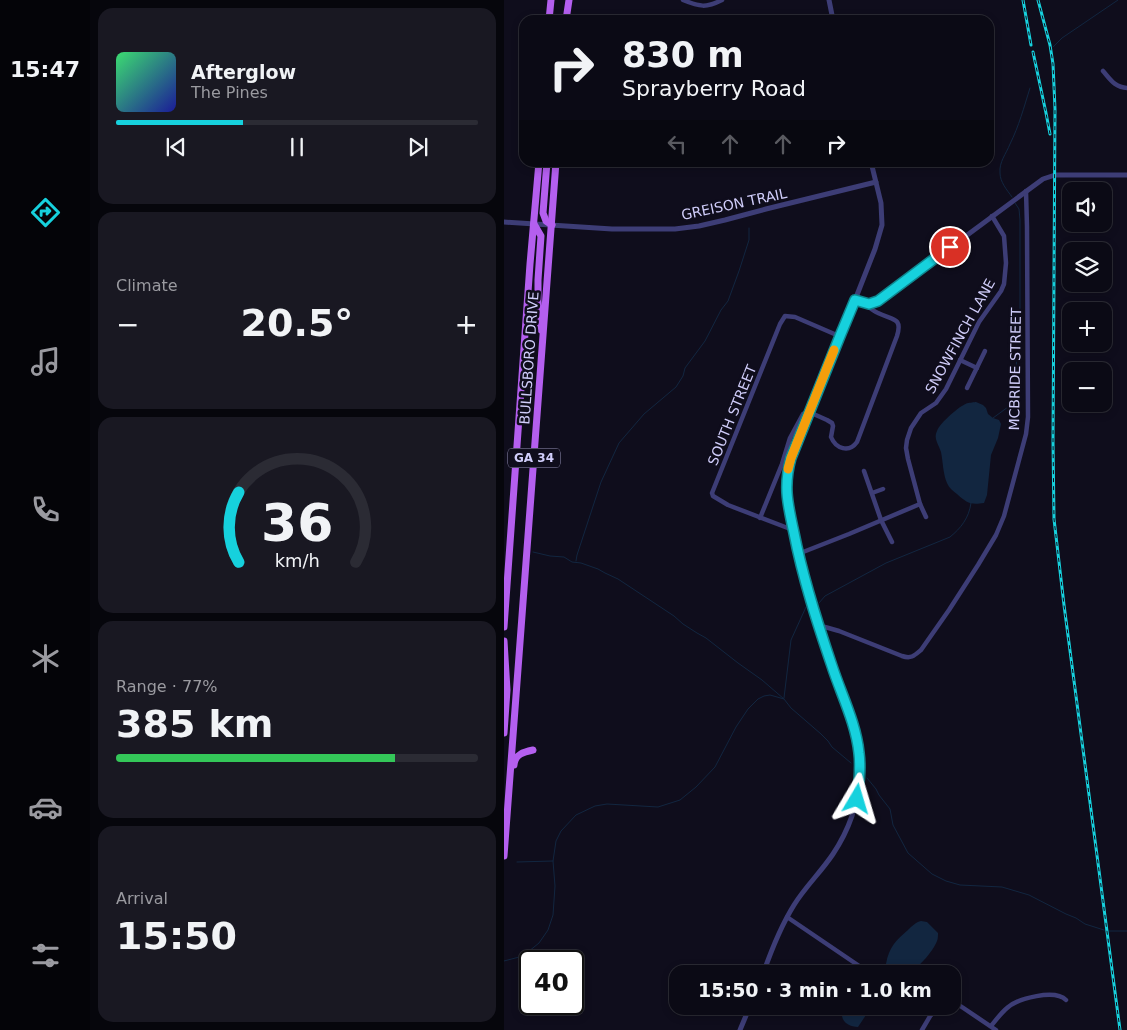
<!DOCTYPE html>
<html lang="en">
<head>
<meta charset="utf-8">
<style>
	:root { --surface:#0b0a15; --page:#191822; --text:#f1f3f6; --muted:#9a9aa0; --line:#2b2b34; --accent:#16d1dd }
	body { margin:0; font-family:"DejaVu Sans",sans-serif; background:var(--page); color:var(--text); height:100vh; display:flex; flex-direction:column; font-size:19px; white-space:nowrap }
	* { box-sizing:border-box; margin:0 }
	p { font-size:16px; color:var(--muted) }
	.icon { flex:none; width:28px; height:28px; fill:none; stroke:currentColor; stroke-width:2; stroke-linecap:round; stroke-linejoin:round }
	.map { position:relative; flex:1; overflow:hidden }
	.sheet { display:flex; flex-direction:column; gap:8px; padding:8px; background:#06060c; width:414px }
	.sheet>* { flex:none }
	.top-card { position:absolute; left:15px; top:15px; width:475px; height:152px; border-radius:15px; box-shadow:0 2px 8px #0003,0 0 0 1px var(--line); background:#0b0a15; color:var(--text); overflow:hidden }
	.controls { position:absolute; left:558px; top:182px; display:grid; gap:10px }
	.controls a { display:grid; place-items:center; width:50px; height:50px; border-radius:10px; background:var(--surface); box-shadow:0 2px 8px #0003,0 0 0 1px var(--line); font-size:25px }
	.speed { position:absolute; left:15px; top:950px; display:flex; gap:10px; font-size:25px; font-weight:700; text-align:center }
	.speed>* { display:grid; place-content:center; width:65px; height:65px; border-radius:50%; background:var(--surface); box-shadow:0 2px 8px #0003,0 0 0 1px var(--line); line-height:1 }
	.speed .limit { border:2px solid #111; border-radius:8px; background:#fff; color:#111 }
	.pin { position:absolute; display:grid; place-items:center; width:42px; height:42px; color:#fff; margin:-21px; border:2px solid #fff; border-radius:50%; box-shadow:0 1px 5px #0007 }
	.me { position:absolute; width:55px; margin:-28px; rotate:7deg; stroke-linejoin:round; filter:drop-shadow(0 0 4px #0008) }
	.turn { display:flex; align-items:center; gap:18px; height:105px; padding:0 20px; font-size:22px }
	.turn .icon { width:65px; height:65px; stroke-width:2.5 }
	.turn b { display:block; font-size:35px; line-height:42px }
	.lanes { display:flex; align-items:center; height:48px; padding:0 20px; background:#0003; justify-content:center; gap:25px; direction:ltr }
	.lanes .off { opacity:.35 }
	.big { font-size:38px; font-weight:700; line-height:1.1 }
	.sheet .tile { flex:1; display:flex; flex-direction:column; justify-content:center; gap:8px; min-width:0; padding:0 18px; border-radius:15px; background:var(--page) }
	.sheet .dial { align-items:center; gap:0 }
	.dial svg { height:130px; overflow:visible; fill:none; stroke:var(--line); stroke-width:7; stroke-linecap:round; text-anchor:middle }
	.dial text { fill:var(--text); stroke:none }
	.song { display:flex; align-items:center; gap:15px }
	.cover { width:60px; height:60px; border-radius:8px; background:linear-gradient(135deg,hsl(140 70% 55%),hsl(240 70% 35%)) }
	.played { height:5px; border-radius:2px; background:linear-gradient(90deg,var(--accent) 35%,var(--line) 35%) }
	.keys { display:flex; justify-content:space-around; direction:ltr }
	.heat { display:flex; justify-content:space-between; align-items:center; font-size:28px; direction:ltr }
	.charge { height:8px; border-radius:4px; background:linear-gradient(90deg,#34c759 77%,var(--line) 0) }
	.trip { position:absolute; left:165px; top:965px; width:292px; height:50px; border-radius:15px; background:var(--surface); box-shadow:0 2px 8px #0003,0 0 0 1px var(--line); font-weight:700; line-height:50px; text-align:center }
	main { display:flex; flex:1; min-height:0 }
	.menu { display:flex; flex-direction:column; width:90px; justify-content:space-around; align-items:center; background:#040408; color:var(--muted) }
	.menu .icon { width:35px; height:35px }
	.menu .selected { color:var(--accent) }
	.menu b { font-size:22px; color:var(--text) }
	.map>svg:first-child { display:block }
	.water { fill:#122640 }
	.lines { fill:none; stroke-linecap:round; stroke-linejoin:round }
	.stream { stroke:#122640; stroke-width:1 }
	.minor { stroke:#3d3d76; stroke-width:4.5 }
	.tertiary { stroke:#3d3d76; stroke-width:5 }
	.primary { stroke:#b45fef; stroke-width:7 }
	.rail-casing { stroke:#16d1dd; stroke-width:3 }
	.rail { stroke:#0f0d1c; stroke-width:1; stroke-dasharray:4; stroke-linecap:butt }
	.route-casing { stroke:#0e8890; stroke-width:12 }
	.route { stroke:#16d1dd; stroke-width:9 }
	.slow { stroke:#f59e0b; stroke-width:9 }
	.labels { text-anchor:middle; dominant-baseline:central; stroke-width:5; stroke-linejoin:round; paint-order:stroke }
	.shield { fill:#0f0d1c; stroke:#9693b7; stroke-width:1 }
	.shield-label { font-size:12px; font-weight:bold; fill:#d0cdfa }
	.street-label { font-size:14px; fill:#d0cdfa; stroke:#0f0d1c }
</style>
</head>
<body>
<main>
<nav class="menu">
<b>15:47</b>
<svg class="icon selected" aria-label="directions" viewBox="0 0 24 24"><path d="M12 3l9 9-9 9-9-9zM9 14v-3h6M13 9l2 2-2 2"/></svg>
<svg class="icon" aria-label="music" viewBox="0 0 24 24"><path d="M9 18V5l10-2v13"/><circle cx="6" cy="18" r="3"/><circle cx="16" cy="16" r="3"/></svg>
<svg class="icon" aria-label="phone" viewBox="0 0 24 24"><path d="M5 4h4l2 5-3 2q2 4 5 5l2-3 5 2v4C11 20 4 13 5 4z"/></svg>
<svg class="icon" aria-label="climate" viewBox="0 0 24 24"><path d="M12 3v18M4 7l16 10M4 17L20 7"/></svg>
<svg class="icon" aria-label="car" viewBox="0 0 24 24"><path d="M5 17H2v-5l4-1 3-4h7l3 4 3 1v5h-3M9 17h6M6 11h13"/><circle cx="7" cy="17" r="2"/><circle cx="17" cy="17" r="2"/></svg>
<svg class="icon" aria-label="filters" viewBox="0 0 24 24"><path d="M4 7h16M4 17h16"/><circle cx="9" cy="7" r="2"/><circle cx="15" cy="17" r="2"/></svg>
</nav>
<section class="sheet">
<div class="tile">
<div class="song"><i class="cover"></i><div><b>Afterglow</b><p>The Pines</p></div></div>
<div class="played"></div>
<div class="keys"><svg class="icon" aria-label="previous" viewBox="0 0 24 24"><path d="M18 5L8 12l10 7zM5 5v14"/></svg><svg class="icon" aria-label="pause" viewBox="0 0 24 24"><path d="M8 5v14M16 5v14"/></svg><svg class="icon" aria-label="next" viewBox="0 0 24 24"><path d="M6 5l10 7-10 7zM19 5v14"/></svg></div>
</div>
<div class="tile"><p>Climate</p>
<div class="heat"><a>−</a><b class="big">20.5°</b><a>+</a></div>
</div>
<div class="tile dial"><svg viewBox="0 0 100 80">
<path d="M14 69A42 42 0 1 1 86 69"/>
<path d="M14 69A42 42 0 0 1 14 26" stroke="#16d1dd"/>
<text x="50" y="56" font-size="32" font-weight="700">36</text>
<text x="50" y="72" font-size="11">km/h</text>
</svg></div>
<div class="tile"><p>Range · 77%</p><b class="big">385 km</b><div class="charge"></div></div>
<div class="tile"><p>Arrival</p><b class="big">15:50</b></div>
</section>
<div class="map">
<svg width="624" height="1030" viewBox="0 0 624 1030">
	<rect width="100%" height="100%" fill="#0f0d1c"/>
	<!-- water -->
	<g class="water">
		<path d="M472 402 479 405 482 408 484 414 489 418 495 420 497 424 494 438 487 455 483 495 480 503C466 505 463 503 453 494 449 491 445 488 443 483 439 474 439 462 437 452 435 445 429 438 433 431 436 423 456 405 464 403 465 403 471 402 472 402Z"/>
		<path d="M417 921 423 922 434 933C434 935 434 939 433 941 430 950 410 975 400 973 393 973 387 967 382 964 385 947 392 940 404 930 408 926 412 922 417 921Z"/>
		<path d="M342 1006H359L363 1009 364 1012 354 1027C347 1027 338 1023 338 1015 339 1013 341 1008 342 1006Z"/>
	</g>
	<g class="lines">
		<!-- stream -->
		<g class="stream">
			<path d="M549 47 558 38 614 0"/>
			<path d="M508 197C503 190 496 182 496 173 495 162 502 154 506 144 515 126 520 107 526 88"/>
			<path d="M489 418 504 407 509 398 516 326V220L515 209 511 203"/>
			<path d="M29 552 46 556 60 557 68 562 77 563 94 569 101 573 114 579 170 616 179 624 193 633 202 638 234 663 258 680 280 699 287 708 317 734 324 741 328 747 347 763"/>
			<path d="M72 561 73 555 97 482 115 443 140 414 172 387 179 376 181 368 201 341 217 310 224 301 235 271 245 240V228"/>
			<path d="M315 603 321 596 382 563 446 537C457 528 465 518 467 503"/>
			<path d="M280 698 287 640 302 607"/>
			<path d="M363 778 372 789 375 795 386 809 389 825 404 853 428 874 442 881 456 885 498 887 525 895 562 914 572 918 581 924 600 930"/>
			<path d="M13 862 49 861"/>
			<path d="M604 931H624"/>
			<path d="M0 961 19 956 35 943 44 930 49 915 51 886 49 861 52 841 57 831 72 815 91 806 103 804 154 807 176 800 192 787 211 767 232 727 244 709 254 699 260 696 266 695 280 699"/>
		</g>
		<!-- minor -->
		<g class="minor">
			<path d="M179 0C196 7 202 8 218 0"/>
			<path d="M599 71C606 79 611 88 624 88"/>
			<path d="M456 360 473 368"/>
			<path d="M463 388 481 351"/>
			<path d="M360 471 377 520 388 542"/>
			<path d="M368 493 379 489"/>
			<path d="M422 517 416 504 404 459 402 448 403 440 407 428 417 413 432 403 442 389 475 322 497 291 500 284 502 263 500 236 488 216"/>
			<path d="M256 518 278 464 286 438 299 414 305 412 323 420 328 423 329 426 327 437C332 449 345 453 353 442L393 336C399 317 388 320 374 313 369 311 365 307 361 304"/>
			<path d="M289 530 224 505 209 496 208 493 276 324 281 316 291 317 335 336"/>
			<path d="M294 554 345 534 416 504"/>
			<path d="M315 627H321L335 631 398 656C407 659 410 656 417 650L445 610 474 565 492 535 500 516 522 434 524 417 523 227 522 191"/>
			<path d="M283 917 367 974"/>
			<path d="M449 1001 492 1030"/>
			<path d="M414 1006 427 1015"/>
			<path d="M487 1026C492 1020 497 1013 503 1008 514 998 551 989 562 1000"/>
			<path d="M418 1030 432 1006"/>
		</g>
		<!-- tertiary -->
		<g class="tertiary">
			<path d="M325 0 329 20"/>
			<path d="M0 222 108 229H171L195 226 221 220 262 209 372 182"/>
			<path d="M351 300 365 304 374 301 539 179 551 175H624"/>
			<path d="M259 974C267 951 277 926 290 905 301 887 317 872 329 854 345 830 354 805 356 776 359 743 343 709 332 678 326 661 321 644 315 627 305 596 296 565 289 533 286 518 283 503 282 488 282 478 284 468 287 458L335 336 351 300 371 249 378 225 377 203 367 162"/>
			<path d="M236 1030 246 1006"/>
		</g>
		<!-- primary -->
		<g class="primary">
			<path d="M45 20 47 0"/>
			<path d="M62 20 65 0"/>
			<path d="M43 162 39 213 42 221 48 225"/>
			<path d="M30 224 37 236 34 280V301L37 330"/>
			<path d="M0 627 26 264 35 162"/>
			<path d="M0 641 3 690 0 733"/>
			<path d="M10 765C11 754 20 752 29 750"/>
			<path d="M0 856 52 162"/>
		</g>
		<!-- rail casing -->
		<g class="rail-casing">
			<g id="rail">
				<path d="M519 0 527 45"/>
				<path d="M534 0 546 45 549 64 551 109 549 441 550 519 560 605 616 1030"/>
				<path d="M529 52 542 113 546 134"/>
			</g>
		</g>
		<!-- rail -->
		<use href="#rail" class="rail"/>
	</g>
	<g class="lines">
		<!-- route casing -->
		<g class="route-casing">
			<path id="route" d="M353 799C355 784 357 769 355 753 352 723 337 694 328 666 313 622 299 579 290 533 284 505 279 487 287 458L336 336 351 300 365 304 374 301 446 247"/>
		</g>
		<!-- route -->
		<use href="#route" class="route"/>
		<!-- slow -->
		<path class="slow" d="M284 469 287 458 330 350"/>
	</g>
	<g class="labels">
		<!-- shield labels -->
		<rect class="shield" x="4" y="448.5" width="52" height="19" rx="4"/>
		<g class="shield-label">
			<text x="30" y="458">GA 34</text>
		</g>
		<!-- street labels -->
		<g class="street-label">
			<text transform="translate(230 204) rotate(-12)">GREISON TRAIL</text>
			<text transform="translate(456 336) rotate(-61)">SNOWFINCH LANE</text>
			<text transform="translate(25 358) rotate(-86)">BULLSBORO DRIVE</text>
			<text transform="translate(511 369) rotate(-89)">MCBRIDE STREET</text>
			<text transform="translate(228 415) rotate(-68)">SOUTH STREET</text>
		</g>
	</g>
</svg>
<div class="controls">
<a><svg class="icon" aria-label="sound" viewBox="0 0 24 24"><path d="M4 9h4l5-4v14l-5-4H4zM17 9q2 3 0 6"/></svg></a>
<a><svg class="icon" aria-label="layers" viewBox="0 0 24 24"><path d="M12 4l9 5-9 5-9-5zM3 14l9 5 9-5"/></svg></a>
<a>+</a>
<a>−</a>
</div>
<div class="speed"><div class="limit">40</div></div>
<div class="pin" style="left:446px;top:247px;background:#d93025"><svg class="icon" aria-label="arrive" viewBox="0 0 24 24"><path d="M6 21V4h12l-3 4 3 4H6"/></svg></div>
<svg class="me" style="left:353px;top:799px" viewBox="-20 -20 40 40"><path d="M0-17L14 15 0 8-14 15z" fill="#16d1dd" stroke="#fff" stroke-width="4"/></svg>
<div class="trip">15:50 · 3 min · 1.0 km</div>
<div class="top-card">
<div class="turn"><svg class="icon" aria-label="right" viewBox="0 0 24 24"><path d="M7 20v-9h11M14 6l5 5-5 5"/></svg><div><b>830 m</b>Sprayberry Road</div></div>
<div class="lanes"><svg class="icon off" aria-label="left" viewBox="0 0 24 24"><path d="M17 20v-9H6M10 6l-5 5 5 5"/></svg><svg class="icon off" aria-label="ahead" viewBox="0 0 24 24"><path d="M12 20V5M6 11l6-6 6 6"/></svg><svg class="icon off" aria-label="ahead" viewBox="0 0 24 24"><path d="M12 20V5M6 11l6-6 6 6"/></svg><svg class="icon" aria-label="right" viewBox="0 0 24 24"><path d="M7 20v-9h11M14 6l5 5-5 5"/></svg></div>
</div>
</div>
</main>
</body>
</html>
